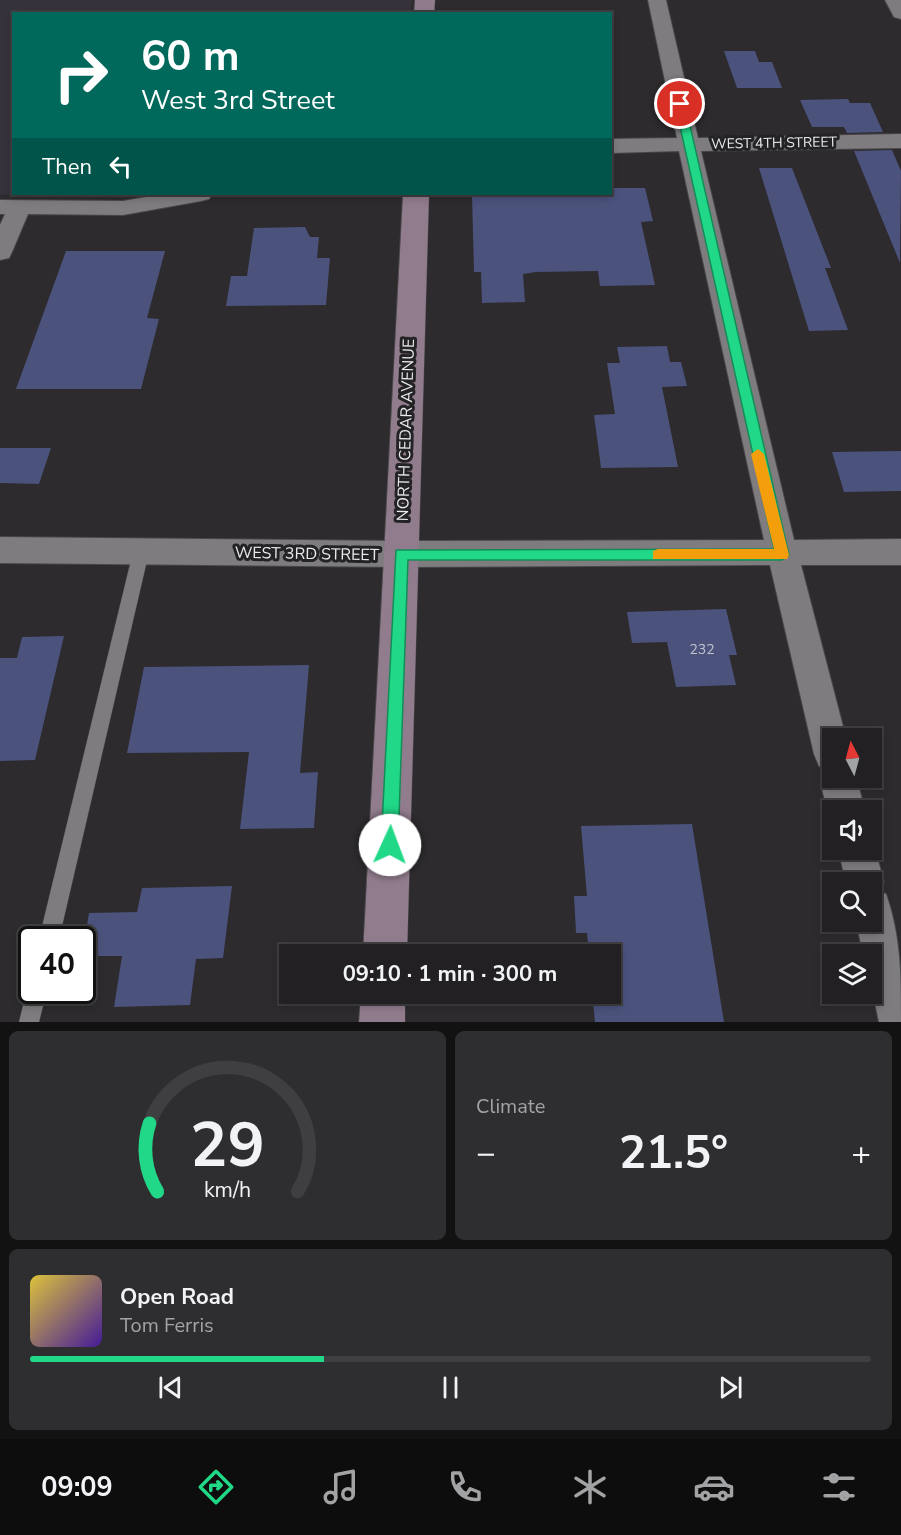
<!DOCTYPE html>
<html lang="en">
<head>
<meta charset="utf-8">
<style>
	:root { --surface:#222022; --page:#2e2d2f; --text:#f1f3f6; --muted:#a2a3a5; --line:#3f3e40; --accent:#20d887 }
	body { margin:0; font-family:"Nunito Sans",sans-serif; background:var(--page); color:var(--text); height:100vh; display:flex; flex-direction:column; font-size:22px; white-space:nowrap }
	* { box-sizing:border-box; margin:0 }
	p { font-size:20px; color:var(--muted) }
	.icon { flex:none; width:33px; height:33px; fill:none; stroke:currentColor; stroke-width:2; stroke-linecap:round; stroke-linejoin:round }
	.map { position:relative; height:1022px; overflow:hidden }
	.side { display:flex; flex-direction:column; gap:9px; padding:9px; background:#131213; flex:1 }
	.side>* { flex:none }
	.top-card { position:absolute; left:12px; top:12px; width:600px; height:183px; border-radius:0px; box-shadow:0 3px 9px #0003,0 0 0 2px var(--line); background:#00695c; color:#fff; overflow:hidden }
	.needle { width:39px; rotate:354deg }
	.tools { position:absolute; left:822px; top:728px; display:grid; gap:12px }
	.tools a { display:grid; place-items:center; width:60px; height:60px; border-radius:0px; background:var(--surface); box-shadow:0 3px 9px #0003,0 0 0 2px var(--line); font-size:30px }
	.speed { position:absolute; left:18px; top:926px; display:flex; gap:12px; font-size:30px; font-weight:700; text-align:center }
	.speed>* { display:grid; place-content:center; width:78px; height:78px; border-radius:50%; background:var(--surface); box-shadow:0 3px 9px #0003,0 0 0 2px var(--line); line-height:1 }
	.speed .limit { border:3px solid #111; border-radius:9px; background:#fff; color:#111 }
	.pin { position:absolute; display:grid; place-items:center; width:51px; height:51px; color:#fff; margin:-26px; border:3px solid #fff; border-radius:50%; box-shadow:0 2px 6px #0007 }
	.me { position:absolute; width:66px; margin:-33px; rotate:2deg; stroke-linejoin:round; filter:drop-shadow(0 0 4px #0008) }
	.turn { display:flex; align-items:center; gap:21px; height:126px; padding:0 30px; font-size:27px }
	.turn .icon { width:78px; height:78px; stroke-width:2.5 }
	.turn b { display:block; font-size:42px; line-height:51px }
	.then { display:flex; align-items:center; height:57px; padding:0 30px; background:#0003; gap:12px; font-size:22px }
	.big { font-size:45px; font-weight:700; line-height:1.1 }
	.side .card { flex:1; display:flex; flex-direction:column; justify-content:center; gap:9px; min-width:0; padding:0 21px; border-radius:9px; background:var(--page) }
	.side .dial { align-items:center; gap:0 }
	.dial svg { height:156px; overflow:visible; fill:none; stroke:var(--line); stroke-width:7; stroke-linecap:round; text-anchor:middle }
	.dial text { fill:var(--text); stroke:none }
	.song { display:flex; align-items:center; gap:18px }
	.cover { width:72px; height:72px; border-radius:9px; background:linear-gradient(135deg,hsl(50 70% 55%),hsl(260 70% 35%)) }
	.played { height:6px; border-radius:3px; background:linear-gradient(90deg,var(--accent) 35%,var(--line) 35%) }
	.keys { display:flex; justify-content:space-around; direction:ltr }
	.heat { display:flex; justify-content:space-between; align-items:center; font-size:33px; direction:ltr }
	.side .tiles { flex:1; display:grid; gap:9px; grid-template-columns:1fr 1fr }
	.card:last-child { grid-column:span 2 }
	.trip { position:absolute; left:279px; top:944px; width:342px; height:60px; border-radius:0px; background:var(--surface); box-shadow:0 3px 9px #0003,0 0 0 2px var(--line); font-weight:700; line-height:60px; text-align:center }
	.menu { display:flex; height:96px; justify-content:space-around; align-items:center; background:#0e0d0e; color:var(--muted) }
	.menu .icon { width:42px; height:42px }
	.menu .selected { color:var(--accent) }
	.menu b { font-size:27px; color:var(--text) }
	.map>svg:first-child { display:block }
	.built { fill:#36323b }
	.building { fill:#4b527c }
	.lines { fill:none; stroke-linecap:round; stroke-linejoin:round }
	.lane-casing { stroke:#48474a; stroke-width:1 }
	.street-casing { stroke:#48474a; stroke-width:2 }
	.secondary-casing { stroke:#48474a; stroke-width:1 }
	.lane { fill:#7e7c7f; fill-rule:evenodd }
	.street { fill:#7e7c7f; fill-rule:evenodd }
	.secondary { fill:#917c8d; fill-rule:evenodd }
	.route { fill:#20d887; stroke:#158c58; stroke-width:1.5 }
	.slow { fill:#f59e0b }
	.labels { text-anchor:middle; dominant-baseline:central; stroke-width:6; stroke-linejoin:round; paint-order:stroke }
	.far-street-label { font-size:14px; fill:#eae9eb; stroke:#232225 }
	.number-label { font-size:14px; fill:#c2c3cf }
	.street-label { font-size:16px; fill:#eae9eb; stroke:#232225 }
</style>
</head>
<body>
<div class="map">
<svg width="901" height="1022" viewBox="0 0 901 1022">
	<rect width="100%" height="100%" fill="#2d2b2e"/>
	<!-- built -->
	<path class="built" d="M0 0H412L411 14H14V194H140L0 195Z"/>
	<!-- building -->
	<g class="building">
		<path d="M724 51H755L759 62H772L782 88H737Z"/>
		<path d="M848 99 850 103H870L883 132 847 133 844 127H812L800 100Z"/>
		<path d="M892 150 901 171 900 263 854 151Z"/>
		<path d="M759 168H792L831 268H825L848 330 809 331Z"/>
		<path d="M610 188H645L653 221 641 222 655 285 600 286 598 271 536 272 523 274 525 302 482 303 481 272H474L472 194H610Z"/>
		<path d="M305 227 310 237H319L317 258H330L326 305 226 306 231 276H247L254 228Z"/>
		<path d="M66 251H165L147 318 159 319 141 389H16Z"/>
		<path d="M667 346 670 362H681L687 386 662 387 678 467 601 468 594 415 615 414 607 363H620L617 347Z"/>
		<path d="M0 448H51L39 484 0 483Z"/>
		<path d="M901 451V491L844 492 832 452Z"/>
		<path d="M726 609 737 655H729L736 685 676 687 667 642 632 643 627 612Z"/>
		<path d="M64 636 35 760 0 761V658H17L22 637Z"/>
		<path d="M309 665 300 773 318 772 314 828 240 829 249 752 127 753 144 667Z"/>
		<path d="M692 824 724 1022H595L592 993H610V954H589L587 933H576L574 896H587L581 826Z"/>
		<path d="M232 886 223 958 196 959 190 1005 114 1007 122 956H82L89 913 137 912 142 888Z"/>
	</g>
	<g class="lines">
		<!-- lane casing -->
		<g class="lane-casing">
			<g id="lane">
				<path d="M141 546 146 547 149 552 59 939H39L133 552 136 547Z"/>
				<path d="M32 982V990H47L39 1022H19L27 990Z"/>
			</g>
		</g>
		<!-- street casing -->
		<g class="street-casing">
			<g id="street">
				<path d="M648 0H666L698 138 901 134V148L701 151 794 540 901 539V565H801L846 738H832V777H856L865 810H832V819C826 804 817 783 824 768L819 766 814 754 770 565 401 567 0 563V537L401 541 764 540 679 151 610 153V139L677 138Z"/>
				<path d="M885 0H901V19L894 17Z"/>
				<path d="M164 194H212L209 199 201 201 123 215 28 214 12 252 9 258 0 260V225L5 214H0V200L123 201Z"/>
				<path d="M872 839 884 882 880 892 886 894C901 937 901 976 901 1022H879L872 989V954H863L856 921H872V882H846L838 849H872Z"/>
			</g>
		</g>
		<!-- secondary casing -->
		<g class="secondary-casing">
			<g id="secondary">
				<path d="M415 0H435L434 14H414Z"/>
				<path d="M403 194H429L407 954H363Z"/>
				<path d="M361 993H405V1022H359Z"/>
			</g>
		</g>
		<!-- lane -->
		<use href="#lane" class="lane"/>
		<!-- street -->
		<use href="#street" class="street"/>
		<!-- secondary -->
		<use href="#secondary" class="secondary"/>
	</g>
	<!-- route -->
	<path class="route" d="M680 101 685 104 789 555 782 560H408L398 845 396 851 390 854 384 851 381 845 396 550 774 549 675 104Z"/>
	<!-- slow -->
	<path class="slow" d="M758 449 764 454 789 555 787 559H653V551L658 549H774L751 454Z"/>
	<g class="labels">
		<!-- far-street labels -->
		<g class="far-street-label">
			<text transform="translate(774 143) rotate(-1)">WEST 4TH STREET</text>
		</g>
		<!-- number labels -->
		<g class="number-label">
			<text x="702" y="649">232</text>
		</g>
		<!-- street labels -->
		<g class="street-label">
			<text transform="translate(406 430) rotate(-88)">NORTH CEDAR AVENUE</text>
			<text transform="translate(307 554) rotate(1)">WEST 3RD STREET</text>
		</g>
	</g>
</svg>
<div class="tools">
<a><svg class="needle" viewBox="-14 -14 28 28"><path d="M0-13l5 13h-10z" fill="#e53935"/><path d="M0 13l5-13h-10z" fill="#a2a3a5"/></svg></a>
<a><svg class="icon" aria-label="sound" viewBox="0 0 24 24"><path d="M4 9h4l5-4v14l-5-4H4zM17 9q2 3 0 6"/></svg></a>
<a><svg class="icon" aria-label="search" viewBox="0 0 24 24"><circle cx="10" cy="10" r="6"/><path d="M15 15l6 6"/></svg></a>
<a><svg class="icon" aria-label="layers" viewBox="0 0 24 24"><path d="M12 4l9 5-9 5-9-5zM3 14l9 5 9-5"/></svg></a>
</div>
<div class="speed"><div class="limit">40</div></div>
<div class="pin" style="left:680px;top:104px;background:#d93025"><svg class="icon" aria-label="arrive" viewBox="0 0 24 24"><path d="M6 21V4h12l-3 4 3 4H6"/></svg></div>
<svg class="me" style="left:390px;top:845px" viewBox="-20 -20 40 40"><circle r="19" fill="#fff"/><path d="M0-13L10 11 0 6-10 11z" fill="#20d887"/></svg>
<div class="trip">09:10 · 1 min · 300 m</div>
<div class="top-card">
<div class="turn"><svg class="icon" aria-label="right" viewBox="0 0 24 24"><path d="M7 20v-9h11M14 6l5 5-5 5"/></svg><div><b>60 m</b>West 3rd Street</div></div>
<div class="then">Then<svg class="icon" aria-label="left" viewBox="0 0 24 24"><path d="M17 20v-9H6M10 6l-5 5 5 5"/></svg></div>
</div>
</div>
<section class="side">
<div class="tiles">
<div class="card dial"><svg viewBox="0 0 100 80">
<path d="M14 69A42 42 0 1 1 86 69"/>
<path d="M14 69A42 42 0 0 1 10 34" stroke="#20d887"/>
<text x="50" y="56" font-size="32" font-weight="700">29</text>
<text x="50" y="72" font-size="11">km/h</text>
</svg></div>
<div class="card"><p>Climate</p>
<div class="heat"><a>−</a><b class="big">21.5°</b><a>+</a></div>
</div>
<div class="card">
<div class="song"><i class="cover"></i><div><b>Open Road</b><p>Tom Ferris</p></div></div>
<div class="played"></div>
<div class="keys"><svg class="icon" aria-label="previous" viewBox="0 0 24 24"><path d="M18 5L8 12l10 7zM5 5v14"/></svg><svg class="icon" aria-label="pause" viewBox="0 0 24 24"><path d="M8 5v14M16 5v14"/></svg><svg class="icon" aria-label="next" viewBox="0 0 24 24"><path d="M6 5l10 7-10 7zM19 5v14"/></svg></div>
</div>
</div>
</section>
<nav class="menu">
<b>09:09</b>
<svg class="icon selected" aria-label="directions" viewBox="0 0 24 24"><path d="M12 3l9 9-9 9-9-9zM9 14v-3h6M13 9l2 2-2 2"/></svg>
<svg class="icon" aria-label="music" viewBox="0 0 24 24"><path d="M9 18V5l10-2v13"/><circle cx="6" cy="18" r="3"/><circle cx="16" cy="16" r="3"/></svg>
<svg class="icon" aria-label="phone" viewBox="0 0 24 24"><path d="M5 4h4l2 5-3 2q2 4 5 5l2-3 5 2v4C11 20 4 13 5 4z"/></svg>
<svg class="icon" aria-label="climate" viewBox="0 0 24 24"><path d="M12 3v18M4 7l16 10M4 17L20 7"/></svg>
<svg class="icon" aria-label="car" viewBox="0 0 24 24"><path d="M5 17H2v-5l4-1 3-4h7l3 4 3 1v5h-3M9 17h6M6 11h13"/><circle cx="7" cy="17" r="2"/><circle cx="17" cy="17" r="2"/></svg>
<svg class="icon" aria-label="filters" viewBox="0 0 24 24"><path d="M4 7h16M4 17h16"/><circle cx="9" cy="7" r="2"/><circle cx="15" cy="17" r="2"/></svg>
</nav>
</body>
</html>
